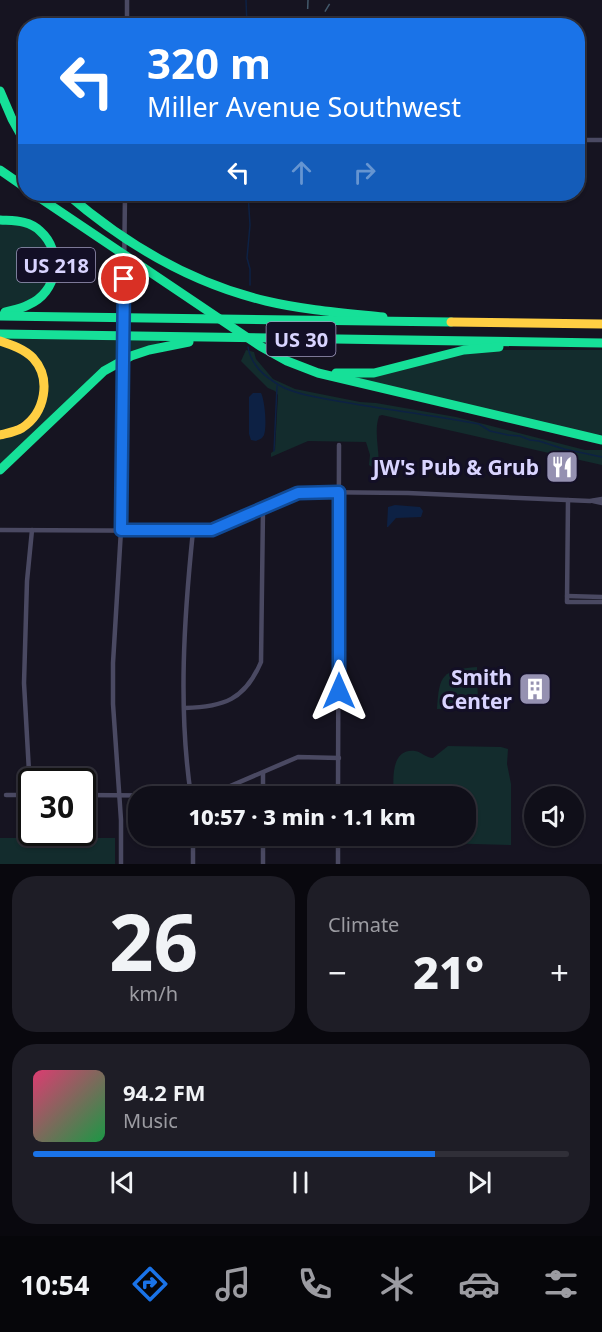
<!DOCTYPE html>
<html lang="en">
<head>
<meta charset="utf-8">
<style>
	:root { --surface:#100f19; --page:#1e1d26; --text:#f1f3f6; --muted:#9c9ca2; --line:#302f38; --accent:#1a73e8 }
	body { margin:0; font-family:"Noto Sans",sans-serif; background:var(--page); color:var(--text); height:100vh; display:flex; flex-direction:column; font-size:22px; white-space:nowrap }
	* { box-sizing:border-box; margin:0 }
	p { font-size:20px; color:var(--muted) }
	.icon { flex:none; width:33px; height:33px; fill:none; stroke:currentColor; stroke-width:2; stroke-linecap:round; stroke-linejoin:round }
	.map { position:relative; height:864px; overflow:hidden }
	.side { display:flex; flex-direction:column; gap:12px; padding:12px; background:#09080e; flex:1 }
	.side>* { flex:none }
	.guide { position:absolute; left:18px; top:18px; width:567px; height:183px; border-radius:24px; box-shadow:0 2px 4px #0004,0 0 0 2px var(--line); background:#1a73e8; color:#fff; overflow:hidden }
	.fabs { position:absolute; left:524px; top:786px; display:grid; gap:12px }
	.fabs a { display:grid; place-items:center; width:60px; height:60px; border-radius:50%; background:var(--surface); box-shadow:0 2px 4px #0004,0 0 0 2px var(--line); font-size:30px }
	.speed { position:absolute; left:18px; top:768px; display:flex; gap:12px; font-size:30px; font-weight:700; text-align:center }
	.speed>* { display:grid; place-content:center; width:78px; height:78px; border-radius:50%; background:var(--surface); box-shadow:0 2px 4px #0004,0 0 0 2px var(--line); line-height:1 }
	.speed .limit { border:3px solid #111; border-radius:9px; background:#fff; color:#111 }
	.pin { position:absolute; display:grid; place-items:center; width:51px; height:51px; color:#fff; margin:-26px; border:3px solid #fff; border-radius:50%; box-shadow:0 2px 6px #0007 }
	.me { position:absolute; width:66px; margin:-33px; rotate:0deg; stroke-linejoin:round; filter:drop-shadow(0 0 4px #0008) }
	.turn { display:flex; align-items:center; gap:21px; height:126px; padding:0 30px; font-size:27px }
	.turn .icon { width:78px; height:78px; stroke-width:2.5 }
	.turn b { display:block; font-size:42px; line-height:51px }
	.lanes { display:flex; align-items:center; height:57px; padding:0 30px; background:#0003; justify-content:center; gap:30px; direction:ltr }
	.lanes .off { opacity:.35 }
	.big { font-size:45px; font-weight:800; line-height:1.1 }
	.side .tile { flex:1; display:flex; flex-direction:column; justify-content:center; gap:9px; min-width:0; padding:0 21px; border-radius:24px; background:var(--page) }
	.side .dial { align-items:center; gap:0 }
	.dial b { font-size:78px; line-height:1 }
	.song { display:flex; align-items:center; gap:18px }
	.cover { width:72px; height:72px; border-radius:9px; background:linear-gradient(135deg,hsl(340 70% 55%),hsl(140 70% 35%)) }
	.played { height:6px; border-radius:3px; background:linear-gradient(90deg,var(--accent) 75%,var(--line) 75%) }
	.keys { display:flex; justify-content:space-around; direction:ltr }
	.heat { display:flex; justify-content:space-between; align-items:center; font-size:33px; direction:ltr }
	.side .tiles { flex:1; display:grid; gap:12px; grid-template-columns:1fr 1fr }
	.tile:last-child { grid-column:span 2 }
	.trip { position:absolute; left:128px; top:786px; width:348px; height:60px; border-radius:24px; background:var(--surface); box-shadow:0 2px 4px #0004,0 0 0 2px var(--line); font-weight:800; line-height:60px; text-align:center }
	.tabs { display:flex; height:96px; justify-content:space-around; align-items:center; background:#06060a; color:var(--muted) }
	.tabs .icon { width:42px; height:42px }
	.tabs .on { color:var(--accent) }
	.tabs b { font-size:27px; color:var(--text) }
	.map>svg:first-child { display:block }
	.green { fill:#132c2d }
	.water { fill:#0d2144 }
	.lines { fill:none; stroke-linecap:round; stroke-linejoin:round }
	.stream { stroke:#0d2144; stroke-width:1.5 }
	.street { stroke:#4a4962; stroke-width:4.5 }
	.fast { stroke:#16e098; stroke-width:9 }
	.slow { stroke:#ffcf43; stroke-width:9 }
	.rail { stroke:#43596b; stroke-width:1.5; stroke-dasharray:9 8; stroke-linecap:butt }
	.route-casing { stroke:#114b97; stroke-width:15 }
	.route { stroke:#1a73e8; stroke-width:10 }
	.labels { text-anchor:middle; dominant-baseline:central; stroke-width:6; stroke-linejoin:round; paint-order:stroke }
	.shield { fill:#130f26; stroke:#9e99be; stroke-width:1.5 }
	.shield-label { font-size:20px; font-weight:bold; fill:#d9d4ff }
	.poi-label { font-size:21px; font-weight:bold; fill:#d9d4ff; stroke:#130f26; text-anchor:end }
</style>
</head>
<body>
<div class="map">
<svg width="602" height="864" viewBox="0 0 602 864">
	<rect width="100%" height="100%" fill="#161421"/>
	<!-- green -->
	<g class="green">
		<path d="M6 221 34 228 51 249 53 273 37 299 7 308H0V222Z"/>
		<path d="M8 338 159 341 160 343 128 353 0 465V437C44 424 47 416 44 371L8 340Z"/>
		<path d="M0 345C11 348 22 351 30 360 55 389 34 425 0 431Z"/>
		<path d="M246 350 254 352 256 359 273 379 295 389 360 402 376 403 456 417 585 450H602V465L382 415 379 416C373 434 381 453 378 471L369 465 370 455 366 442 308 441 271 457V453L275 450 278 395 275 391 268 388 241 361Z"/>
		<path d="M499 350H602V435L573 430 354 378 453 355Z"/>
		<path d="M477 667 478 704 474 708 437 709C439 675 442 670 477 667Z"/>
		<path d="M448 746 501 747 508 749 507 764 511 784V845L404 842 398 836H465V796H394C393 781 390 748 415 751 422 752 426 758 433 758Z"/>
		<rect x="0" y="838" width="115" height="26"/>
	</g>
	<!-- water -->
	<g class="water">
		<path d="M253 393H261C265 401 267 427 264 435 262 439 260 439 256 441L251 440 249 434V397Z"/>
		<path d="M395 505 420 507 423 511 421 517 396 518 388 527H387L388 507Z"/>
	</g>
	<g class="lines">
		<!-- stream -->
		<g class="stream">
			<path d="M246 0 247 26"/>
			<path d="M248 194 250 225 247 258 250 269V285"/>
			<path d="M248 347C251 365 264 376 279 385 297 396 334 400 355 404 397 411 438 416 479 424L490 431 508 435 520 436 530 440 539 441 564 449 602 457"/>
			<path d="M274 451 277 386"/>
		</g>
		<!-- street -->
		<g class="street">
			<path d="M127 26V0"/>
			<path d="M578 140H602"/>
			<path d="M568 500 567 602H602"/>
			<path d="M593 501 602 503"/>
			<path d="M0 530 205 531 219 528 289 496 307 492 408 493 590 501 602 499"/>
			<path d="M567 596 602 597"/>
			<path d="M185 708C223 707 245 700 261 662L263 509"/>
			<path d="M263 773V796"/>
			<path d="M6 795H32"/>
			<path d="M82 795 207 796 298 757 339 758"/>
			<path d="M191 796C178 709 184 618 193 531"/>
			<path d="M338 796 339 445"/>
			<path d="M32 825 24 683 27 581 32 530"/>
			<path d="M32 832V835"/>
			<path d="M193 836V864"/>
			<path d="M263 836V864"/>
			<path d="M121 864V820L113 704V663L121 530 125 194"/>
			<path d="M338 864V836"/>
		</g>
		<!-- fast -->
		<g class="fast">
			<path d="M0 91 12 119 26 144"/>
			<path d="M0 170 26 188"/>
			<path d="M34 194 260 346 287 361 318 373 602 440"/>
			<path d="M67 194C125 244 190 283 266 301 304 310 344 313 383 317"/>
			<path d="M0 220C14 221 29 220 40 231 64 252 58 293 28 305 21 309 12 310 5 312"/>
			<path d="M0 316 451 322"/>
			<path d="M0 334 602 343"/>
			<path d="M336 373H374L464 350 499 347"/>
			<path d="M0 470 104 371 131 356 149 350 189 342"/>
		</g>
		<!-- slow -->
		<g class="slow">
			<path d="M451 322 602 324"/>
			<path d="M0 341C12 345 24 349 33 358 52 379 45 413 22 428 15 432 8 433 0 435"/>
		</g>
		<!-- rail -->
		<g class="rail">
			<path d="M307 26 308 0"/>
			<path d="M316 26 332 0"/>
		</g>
	</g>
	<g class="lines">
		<!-- route casing -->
		<g class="route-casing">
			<path id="route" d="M124 279 121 530H212L298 493 339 492V691"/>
		</g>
		<!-- route -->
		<use href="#route" class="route"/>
	</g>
	<!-- icons -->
	<defs>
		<g id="restaurant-square" transform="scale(1.725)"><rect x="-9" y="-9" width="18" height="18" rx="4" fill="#9591b1" stroke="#130f26"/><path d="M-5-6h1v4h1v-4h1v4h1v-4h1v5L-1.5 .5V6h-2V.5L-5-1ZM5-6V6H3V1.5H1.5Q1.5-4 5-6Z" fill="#fff"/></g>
		<g id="building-square" transform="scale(1.725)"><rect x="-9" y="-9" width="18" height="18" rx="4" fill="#9591b1" stroke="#130f26"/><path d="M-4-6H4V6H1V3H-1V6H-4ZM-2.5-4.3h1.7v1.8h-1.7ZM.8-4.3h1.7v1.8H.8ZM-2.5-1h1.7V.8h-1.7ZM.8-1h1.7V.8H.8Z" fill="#fff"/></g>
	</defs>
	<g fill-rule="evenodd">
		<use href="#restaurant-square" x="562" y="467"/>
		<use href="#building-square" x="535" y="689"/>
	</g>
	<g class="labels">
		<!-- shield labels -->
		<g class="shield">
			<rect x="17" y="248" width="78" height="34" rx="4.5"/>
			<rect x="266.5" y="322" width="69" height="34" rx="4.5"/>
		</g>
		<g class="shield-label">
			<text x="56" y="265">US 218</text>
			<text x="301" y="339">US 30</text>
		</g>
		<!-- poi labels -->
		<g class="poi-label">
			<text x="539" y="467">JW's Pub &amp; Grub</text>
			<text x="512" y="677">Smith<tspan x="512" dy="24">Center</tspan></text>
		</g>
	</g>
</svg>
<div class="fabs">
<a><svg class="icon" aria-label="sound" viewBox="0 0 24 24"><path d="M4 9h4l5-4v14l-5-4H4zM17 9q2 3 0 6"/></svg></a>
</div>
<div class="speed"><div class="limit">30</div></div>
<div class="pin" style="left:124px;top:279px;background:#d93025"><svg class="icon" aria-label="arrive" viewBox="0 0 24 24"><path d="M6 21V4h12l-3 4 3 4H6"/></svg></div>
<svg class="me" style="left:339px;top:691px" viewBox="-20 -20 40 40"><path d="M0-17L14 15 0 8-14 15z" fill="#1a73e8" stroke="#fff" stroke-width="4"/></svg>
<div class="trip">10:57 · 3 min · 1.1 km</div>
<div class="guide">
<div class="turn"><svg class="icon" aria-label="left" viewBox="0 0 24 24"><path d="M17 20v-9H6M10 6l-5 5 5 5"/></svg><div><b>320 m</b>Miller Avenue Southwest</div></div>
<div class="lanes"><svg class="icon" aria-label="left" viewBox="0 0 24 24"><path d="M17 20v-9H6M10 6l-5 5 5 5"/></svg><svg class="icon off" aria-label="ahead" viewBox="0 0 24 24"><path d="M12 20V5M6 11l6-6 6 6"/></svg><svg class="icon off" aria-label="right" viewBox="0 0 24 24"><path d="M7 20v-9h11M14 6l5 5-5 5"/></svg></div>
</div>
</div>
<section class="side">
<div class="tiles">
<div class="tile dial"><b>26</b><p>km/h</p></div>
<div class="tile"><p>Climate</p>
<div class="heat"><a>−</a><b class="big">21°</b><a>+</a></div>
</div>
<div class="tile">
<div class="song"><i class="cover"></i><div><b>94.2 FM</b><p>Music</p></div></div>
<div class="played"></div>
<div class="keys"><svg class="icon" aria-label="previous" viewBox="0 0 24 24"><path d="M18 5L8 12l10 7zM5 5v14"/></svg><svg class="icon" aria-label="pause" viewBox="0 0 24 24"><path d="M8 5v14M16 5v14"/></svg><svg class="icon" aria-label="next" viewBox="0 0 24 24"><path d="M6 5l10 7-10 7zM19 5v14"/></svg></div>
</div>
</div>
</section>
<nav class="tabs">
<b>10:54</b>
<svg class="icon on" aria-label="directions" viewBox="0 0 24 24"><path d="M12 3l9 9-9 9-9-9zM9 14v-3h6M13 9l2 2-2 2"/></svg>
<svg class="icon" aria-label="music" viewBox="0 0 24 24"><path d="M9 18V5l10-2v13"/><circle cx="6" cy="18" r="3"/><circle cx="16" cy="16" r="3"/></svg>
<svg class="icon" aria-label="phone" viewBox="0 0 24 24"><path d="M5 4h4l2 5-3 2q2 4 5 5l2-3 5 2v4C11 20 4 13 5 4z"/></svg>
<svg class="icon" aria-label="climate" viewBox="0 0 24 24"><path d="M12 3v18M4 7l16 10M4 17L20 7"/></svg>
<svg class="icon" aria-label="car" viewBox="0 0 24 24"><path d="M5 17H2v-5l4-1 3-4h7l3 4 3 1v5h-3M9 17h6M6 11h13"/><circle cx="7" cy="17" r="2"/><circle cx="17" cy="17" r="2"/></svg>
<svg class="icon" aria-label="filters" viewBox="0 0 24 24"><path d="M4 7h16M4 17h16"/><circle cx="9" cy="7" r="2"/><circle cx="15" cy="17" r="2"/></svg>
</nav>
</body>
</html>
